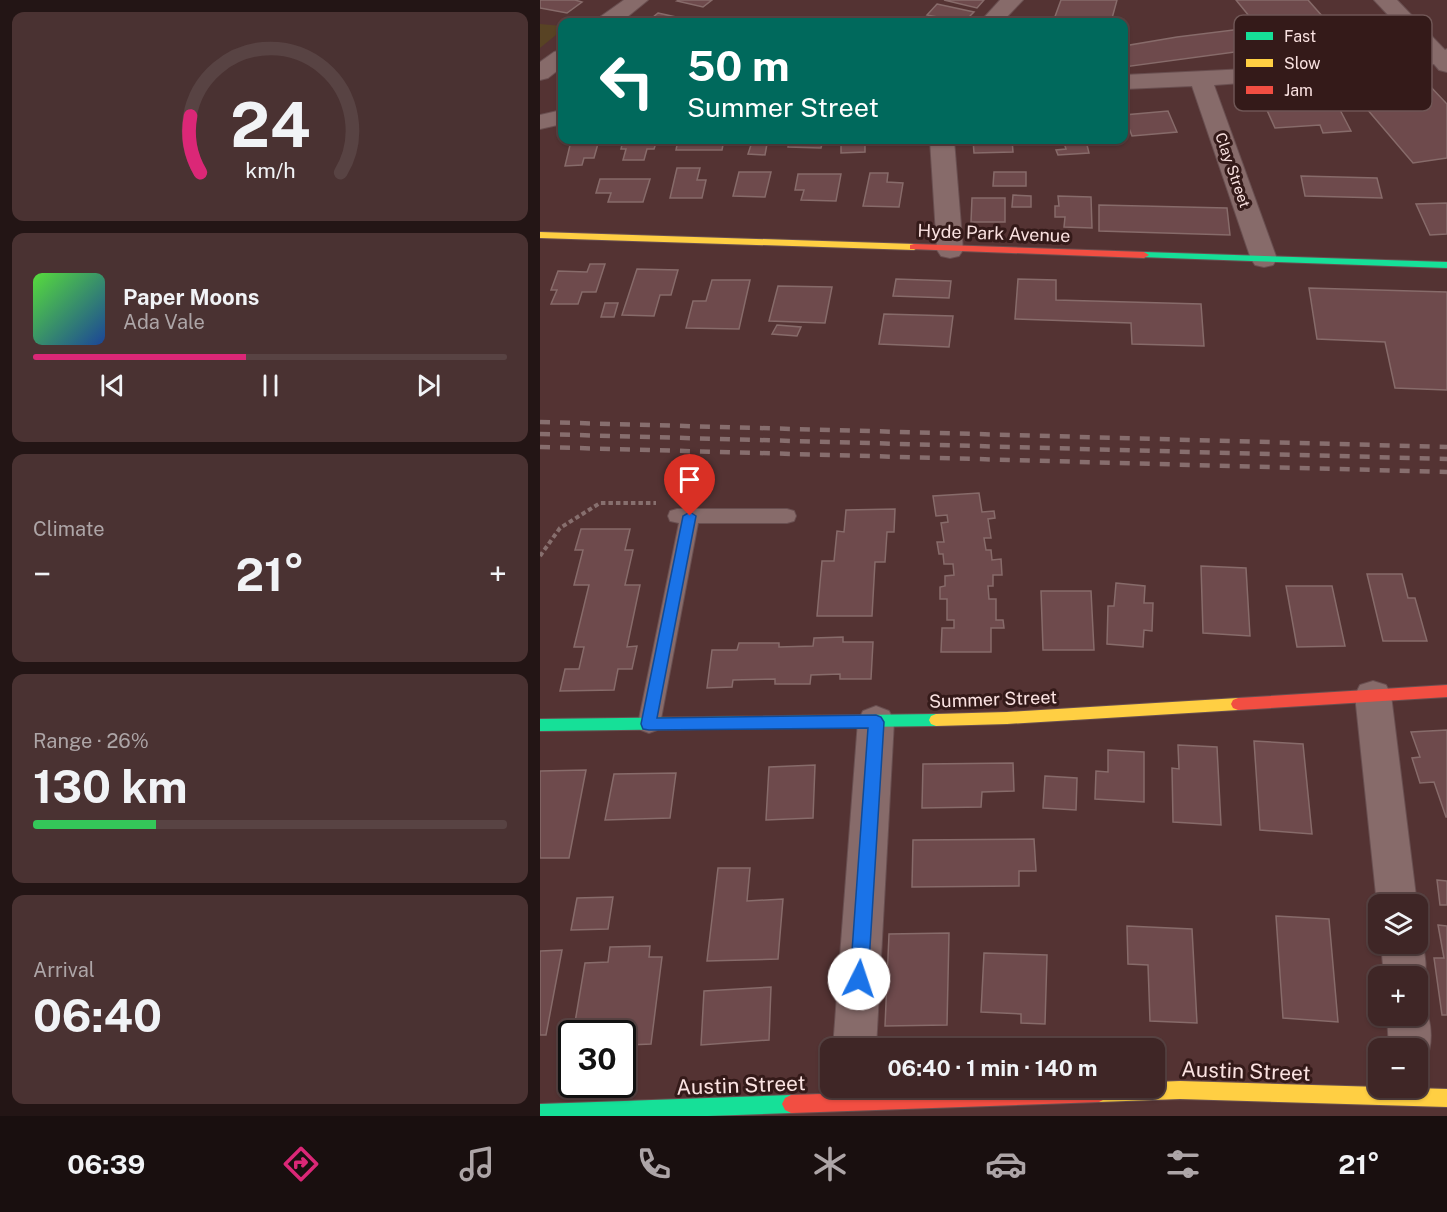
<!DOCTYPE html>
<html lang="en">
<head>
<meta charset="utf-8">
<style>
	:root { --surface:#3f2626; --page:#4a3232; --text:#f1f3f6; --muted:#ada5a7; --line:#584343; --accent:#db2777 }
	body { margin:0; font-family:"Public Sans",sans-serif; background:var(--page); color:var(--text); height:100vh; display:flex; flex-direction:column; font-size:22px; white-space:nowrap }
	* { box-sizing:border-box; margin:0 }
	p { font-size:20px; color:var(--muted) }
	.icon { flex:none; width:33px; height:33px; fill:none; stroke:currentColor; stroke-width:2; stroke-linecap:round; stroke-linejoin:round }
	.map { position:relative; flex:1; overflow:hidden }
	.drawer { display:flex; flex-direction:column; gap:12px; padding:12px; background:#231515; width:540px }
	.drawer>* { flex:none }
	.hud { position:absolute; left:18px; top:18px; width:570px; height:126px; border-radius:12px; box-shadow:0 2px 4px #0004,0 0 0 2px var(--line); background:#00695c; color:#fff; overflow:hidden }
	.buttons { position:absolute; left:828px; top:894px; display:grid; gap:12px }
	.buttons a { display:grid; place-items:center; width:60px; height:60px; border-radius:12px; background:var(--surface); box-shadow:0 2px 4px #0004,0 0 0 2px var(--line); font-size:30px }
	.speed { position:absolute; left:18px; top:1020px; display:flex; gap:12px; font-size:30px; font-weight:700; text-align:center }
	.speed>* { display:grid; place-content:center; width:78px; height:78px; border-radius:50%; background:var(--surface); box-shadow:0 2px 4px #0004,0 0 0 2px var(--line); line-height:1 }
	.speed .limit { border:3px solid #111; border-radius:9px; background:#fff; color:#111 }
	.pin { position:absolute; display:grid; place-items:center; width:51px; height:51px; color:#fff; margin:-62px -26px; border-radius:50% 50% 50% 0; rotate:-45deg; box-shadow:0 0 6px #0007 }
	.pin .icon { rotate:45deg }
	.me { position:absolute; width:66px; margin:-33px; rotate:4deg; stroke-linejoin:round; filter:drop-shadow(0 0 4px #0008) }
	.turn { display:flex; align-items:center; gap:21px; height:126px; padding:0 30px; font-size:27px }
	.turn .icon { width:78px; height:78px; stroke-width:2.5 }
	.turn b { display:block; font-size:42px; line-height:51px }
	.big { font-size:45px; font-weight:700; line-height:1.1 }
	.drawer .card { flex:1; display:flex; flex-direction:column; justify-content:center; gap:9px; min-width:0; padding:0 21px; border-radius:12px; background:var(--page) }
	.drawer .dial { align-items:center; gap:0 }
	.dial svg { height:156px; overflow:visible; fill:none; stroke:var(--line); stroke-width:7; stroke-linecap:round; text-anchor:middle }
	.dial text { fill:var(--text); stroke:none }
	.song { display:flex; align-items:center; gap:18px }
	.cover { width:72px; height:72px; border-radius:9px; background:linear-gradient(135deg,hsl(110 70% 55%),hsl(220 70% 35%)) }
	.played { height:6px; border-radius:3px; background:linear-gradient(90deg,var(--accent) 45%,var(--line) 45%) }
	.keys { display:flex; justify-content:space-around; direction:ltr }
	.heat { display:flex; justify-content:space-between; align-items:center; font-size:33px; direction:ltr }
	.charge { height:9px; border-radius:4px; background:linear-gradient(90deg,#34c759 26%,var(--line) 0) }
	.trip { position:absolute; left:280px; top:1038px; width:345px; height:60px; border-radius:12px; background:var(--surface); box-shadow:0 2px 4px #0004,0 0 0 2px var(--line); font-weight:700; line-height:60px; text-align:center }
	.tabs { display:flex; height:96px; justify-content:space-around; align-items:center; background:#190f0f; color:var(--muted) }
	.tabs .icon { width:42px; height:42px }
	.tabs .on { color:var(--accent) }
	.tabs b { font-size:27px; color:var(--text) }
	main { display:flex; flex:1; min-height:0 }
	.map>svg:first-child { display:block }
	.green { fill:#584324 }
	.building { fill:#6e4a4c; stroke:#876b6a; stroke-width:1.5 }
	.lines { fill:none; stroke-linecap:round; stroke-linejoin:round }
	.lane-casing { stroke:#694f50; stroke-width:2 }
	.street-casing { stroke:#694f50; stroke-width:2 }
	.fast-casing { stroke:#694f50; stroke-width:2 }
	.slow-casing { stroke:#694f50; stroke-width:2 }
	.jam-casing { stroke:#694f50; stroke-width:2 }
	.path { stroke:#876f6e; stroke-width:4; stroke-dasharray:4.5 3; stroke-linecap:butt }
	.lane { fill:#876b6a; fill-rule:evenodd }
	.street { fill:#876b6a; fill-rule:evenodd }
	.fast { fill:#16e098; fill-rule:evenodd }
	.slow { fill:#ffcf43; fill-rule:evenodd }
	.jam { fill:#f24e42; fill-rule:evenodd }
	.rail { stroke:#876e6e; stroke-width:4.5; stroke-dasharray:10 10; stroke-linecap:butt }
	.route { fill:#1a73e8; stroke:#114b97; stroke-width:1.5 }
	.labels { text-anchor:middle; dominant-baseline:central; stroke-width:6; stroke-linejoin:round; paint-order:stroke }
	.far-street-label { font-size:15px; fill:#fae2e1; stroke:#341a19 }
	.street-label { font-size:18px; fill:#fae2e1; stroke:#341a19 }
	.near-street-label { font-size:21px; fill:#fae2e1; stroke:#341a19 }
	.key { fill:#341a19; stroke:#6f5655; stroke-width:1.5 }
	.key-label { font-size:16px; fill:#fae2e1 }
</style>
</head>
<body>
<main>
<section class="drawer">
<div class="card dial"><svg viewBox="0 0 100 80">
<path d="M14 69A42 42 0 1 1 86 69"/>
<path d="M14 69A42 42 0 0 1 9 40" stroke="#db2777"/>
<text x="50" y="56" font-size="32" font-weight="700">24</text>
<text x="50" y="72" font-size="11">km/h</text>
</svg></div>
<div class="card">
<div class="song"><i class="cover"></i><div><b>Paper Moons</b><p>Ada Vale</p></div></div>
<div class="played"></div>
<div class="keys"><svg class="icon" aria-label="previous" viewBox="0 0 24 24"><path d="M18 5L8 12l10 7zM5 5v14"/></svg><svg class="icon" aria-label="pause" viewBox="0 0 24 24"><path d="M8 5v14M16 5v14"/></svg><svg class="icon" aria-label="next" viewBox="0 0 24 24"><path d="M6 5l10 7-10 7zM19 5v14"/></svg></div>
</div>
<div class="card"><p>Climate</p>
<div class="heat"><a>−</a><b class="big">21°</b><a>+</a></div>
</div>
<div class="card"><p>Range · 26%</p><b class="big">130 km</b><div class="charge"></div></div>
<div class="card"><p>Arrival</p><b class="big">06:40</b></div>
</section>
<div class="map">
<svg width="907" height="1116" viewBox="0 0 907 1116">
	<rect width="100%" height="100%" fill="#543333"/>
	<!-- green -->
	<path class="green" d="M0 24 22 26V30L0 48Z"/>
	<!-- building -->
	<g class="building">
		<path d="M0 0H35L42 2 27 13 0 8Z"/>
		<path d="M139 0H172L163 7 137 1Z"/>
		<path d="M404 0H444L437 8Z"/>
		<path d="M521 0H577L571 22H513Z"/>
		<path d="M696 0H768L791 26H788L798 38 584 67V46L637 37 718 27Z"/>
		<path d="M397 4 434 12 424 22 387 15Z"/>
		<path d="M118 13 136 17 132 21 141 22H107Z"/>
		<path d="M867 82 872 87 889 85 907 104V158L873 163 815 95 834 92 829 87Z"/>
		<path d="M797 104 811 131 783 133 780 125 735 128 726 108Z"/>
		<path d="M628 111 637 132 592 136 584 115Z"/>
		<path d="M59 140 54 158H44L42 165 25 166 31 141Z"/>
		<path d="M83 140H117L114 149H107L104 160H83L86 149H81Z"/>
		<path d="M138 140H184L182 150H136Z"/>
		<path d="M204 140H234L233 144H227L225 155 208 154 211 145H202Z"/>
		<path d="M249 140H283L281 148 248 147Z"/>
		<path d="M301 140H341V142H325V152L301 153Z"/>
		<path d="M433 140H472L473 152 434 153Z"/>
		<path d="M546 141 549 153 518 155 516 150 526 149 524 143Z"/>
		<path d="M137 168H160L157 180H166L162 198H130Z"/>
		<path d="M199 172H231L225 197 193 196Z"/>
		<path d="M454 172H486V186H453Z"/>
		<path d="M330 173H348L347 182 363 183 359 207 323 206Z"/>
		<path d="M258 174H301L296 201 261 200 264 190H255Z"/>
		<path d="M761 176 837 178 842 198 765 196Z"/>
		<path d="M60 179H110L103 202H68L71 193H56Z"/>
		<path d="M473 195 491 196V207H472Z"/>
		<path d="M518 196 551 197 552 228 524 227 525 217H515V206H519Z"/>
		<path d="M432 198H465V222H431Z"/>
		<path d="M907 203V234L890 235 876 204Z"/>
		<path d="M559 205 687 208 690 235 559 231Z"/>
		<path d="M50 264H65L56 292H42L38 304H11L17 290H11L18 271 47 272Z"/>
		<path d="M97 269 138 270 131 295H120L114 316 82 315Z"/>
		<path d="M356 279 411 281 409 298 353 296Z"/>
		<path d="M478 279 516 280V300L661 304 664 346 592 344 591 323 475 319Z"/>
		<path d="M172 280H210L199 329 146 328 153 301H166Z"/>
		<path d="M238 286 292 287 285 323 229 321Z"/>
		<path d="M769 288 907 292V390L855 388 845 342 777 339Z"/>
		<path d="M65 303H78L74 317H61Z"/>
		<path d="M344 314 413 316 409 347 339 344Z"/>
		<path d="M237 325 261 327 257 336 232 334Z"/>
		<path d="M439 493 442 512 454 511 455 518 448 519 451 538H444L446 550H451L452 560 461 559 462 575H453V586H448L449 599H456V620H463L464 628H451V652H401L402 628H414V620H407V599H400V587L405 586V576L414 575 413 564H404L403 554H399L397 542H404L401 523 408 522 407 515 396 516 393 496Z"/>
		<path d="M355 509 354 532H347L345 562H335L332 616H277L282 561H294L297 531 304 532 306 510Z"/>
		<path d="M41 529H90L85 550H93L85 585H100L87 647 97 646 92 669H78L74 690 20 691 25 669H39L44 647H34L49 585H34L43 550H35Z"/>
		<path d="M661 566 706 568 710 636 663 633Z"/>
		<path d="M827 574H862L868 598H875L887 641H843Z"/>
		<path d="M576 583 605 586 604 603H613L612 631 604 630 603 647 567 644 568 606H574Z"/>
		<path d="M746 586H792L805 646 757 647Z"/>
		<path d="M501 591H551L554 650H503Z"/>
		<path d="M303 637V642H333L331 679H300V674L271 675 270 684H235V679L193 680 192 687 167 688 172 650H197L199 643H239V647L273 646 274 638Z"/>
		<path d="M907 730V817H906L894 782 880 783 872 758 880 757 871 732Z"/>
		<path d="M714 741 763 744 772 834 720 830Z"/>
		<path d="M638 745 677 747 681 825 633 822 632 768 639 769Z"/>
		<path d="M568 750 604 752V802L555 799 556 771 568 772Z"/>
		<path d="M473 763 474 791 442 792 441 807 382 808 383 764Z"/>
		<path d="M275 765 273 818 226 820 229 767Z"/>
		<path d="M46 770 29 858H0V771Z"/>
		<path d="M136 773 130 818 65 820 74 774Z"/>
		<path d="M505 776 537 778 536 810 503 808Z"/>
		<path d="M494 839 496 871H479V886L372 887 373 840Z"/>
		<path d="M178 868H210L207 901 243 899 238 959 167 961Z"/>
		<path d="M897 880 907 881V905H900Z"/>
		<path d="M73 897 68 929 31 930 37 898Z"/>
		<path d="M736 916 789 919 798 1022 743 1018Z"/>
		<path d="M898 925 907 926V1015H902L894 958H904Z"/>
		<path d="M587 926 652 929 657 1023 610 1021 608 965 588 964Z"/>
		<path d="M409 933 407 1025 345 1026 349 934Z"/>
		<path d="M110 946 109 957H122L111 1044 88 1045 84 1063H82V1034H33L45 963 68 962 70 947Z"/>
		<path d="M22 950 6 1035H0V951Z"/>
		<path d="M444 953 507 955 505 1024 481 1023V1014L441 1012Z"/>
		<path d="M231 987 229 1040 161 1045 164 991Z"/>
	</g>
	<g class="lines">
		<!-- lane casing -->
		<g class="lane-casing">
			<path id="lane" d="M137 509H247L254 511 256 516 254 521 247 523H158L120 724 117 730 109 733 101 730 98 724 139 523 130 521 128 516 130 511Z"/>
		</g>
		<!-- street casing -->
		<g class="street-casing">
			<g id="street">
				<path d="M84 0H108L81 22H58L60 17Z"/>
				<path d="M460 0H483L462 22H440Z"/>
				<path d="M834 0H857L905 50 907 49V72L899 70 894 64 786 77 674 85 737 259 733 265 724 267 715 265 711 259 652 86 584 89V75L746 67 883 52Z"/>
				<path d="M22 50V67L8 78 0 80V62L14 52Z"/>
				<path d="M22 110V124L0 129V115Z"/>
				<path d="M390 140H414L423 250 419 256 410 258 401 256 397 250Z"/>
				<path d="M833 681 846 685 851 695 877 904H838V908L837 904 815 695 820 685Z"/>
				<path d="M336 706 349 711 354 721 336 1048H293L318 721 323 711Z"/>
				<path d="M878 933C885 949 891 977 878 991V976H844L841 944H878Z"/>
				<path d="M878 1000 883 1002C892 1022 894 1042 885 1063L878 1066V1048H849L847 1016H878Z"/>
			</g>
		</g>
		<!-- fast casing -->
		<g class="fast-casing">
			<g id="fast">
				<path d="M604 252 907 262V268L600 257 599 255Z"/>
				<path d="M396 714 401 716 403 720 401 724 396 726 0 731V719Z"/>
				<path d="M251 1095 257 1098 260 1104 257 1110 251 1113 168 1116H0V1104Z"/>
			</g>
		</g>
		<!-- slow casing -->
		<g class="slow-casing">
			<g id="slow">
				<path d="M0 232 374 244 379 247 374 250 0 238Z"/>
				<path d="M698 698 703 700 705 704 703 708 698 710 467 724 396 726 391 724 389 720 391 716 396 714 467 712Z"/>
				<path d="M640 1081 907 1089V1107L640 1099 559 1102 553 1099 550 1093 552 1088H615V1082Z"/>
			</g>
		</g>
		<!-- jam casing -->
		<g class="jam-casing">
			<g id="jam">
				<path d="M374 244 604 252 609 255 604 258 370 249V245Z"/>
				<path d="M907 685V697L698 710 693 708 691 704 693 700 698 698Z"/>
				<path d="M463 1088H566L568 1093 565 1099 559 1102 251 1113 245 1110 242 1104 245 1098 251 1095Z"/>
			</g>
		</g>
		<!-- path -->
		<path class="path" d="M0 556 20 528 60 503H116"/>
		<!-- lane -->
		<use href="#lane" class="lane"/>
		<!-- street -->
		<use href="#street" class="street"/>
		<!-- fast -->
		<use href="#fast" class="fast"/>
		<!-- slow -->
		<use href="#slow" class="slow"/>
		<!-- jam -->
		<use href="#jam" class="jam"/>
		<!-- rail -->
		<g class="rail">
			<path d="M0 422 907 447"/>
			<path d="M0 434 907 459"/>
			<path d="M0 447 907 472"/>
		</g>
	</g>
	<!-- route -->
	<path class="route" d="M150 512 156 516 117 718 336 715 341 717 344 722 328 979 325 984 319 987 313 984 310 979 328 728 109 730 103 729 101 724 143 516Z"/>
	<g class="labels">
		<!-- far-street labels -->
		<g class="far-street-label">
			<text transform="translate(693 170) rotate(71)">Clay Street</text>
		</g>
		<!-- street labels -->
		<g class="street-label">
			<text transform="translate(454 233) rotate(2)">Hyde Park Avenue</text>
			<text transform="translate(453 699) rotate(-2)">Summer Street</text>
		</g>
		<!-- near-street labels -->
		<g class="near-street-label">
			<text transform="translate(706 1071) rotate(2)">Austin Street</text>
			<text transform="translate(201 1085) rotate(-2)">Austin Street</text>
		</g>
	</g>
	<!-- legend -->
	<rect x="694" y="15" width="198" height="96" rx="9" class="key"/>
	<rect x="706" y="32" width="27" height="8" fill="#16e098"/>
	<rect x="706" y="59" width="27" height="8" fill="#ffcf43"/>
	<rect x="706" y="86" width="27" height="8" fill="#f24e42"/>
	<g class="key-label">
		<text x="744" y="42">Fast</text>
		<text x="744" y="69">Slow</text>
		<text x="744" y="96">Jam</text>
	</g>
</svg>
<div class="buttons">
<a><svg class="icon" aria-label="layers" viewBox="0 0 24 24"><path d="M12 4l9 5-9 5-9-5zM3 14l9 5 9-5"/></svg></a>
<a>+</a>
<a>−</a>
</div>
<div class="speed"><div class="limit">30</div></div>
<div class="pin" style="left:150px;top:516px;background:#d93025"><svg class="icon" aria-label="arrive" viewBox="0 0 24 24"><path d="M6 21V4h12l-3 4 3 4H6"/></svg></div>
<svg class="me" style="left:319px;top:979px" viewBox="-20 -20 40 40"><circle r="19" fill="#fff"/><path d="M0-13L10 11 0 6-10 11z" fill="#1a73e8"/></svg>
<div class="trip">06:40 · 1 min · 140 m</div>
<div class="hud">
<div class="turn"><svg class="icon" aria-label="left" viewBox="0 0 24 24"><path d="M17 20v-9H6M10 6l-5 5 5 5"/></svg><div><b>50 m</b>Summer Street</div></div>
</div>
</div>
</main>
<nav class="tabs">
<b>06:39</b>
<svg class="icon on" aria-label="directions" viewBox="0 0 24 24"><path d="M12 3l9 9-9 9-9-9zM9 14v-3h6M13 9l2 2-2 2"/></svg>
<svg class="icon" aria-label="music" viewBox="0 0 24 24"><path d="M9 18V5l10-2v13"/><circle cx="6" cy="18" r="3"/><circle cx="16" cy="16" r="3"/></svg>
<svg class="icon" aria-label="phone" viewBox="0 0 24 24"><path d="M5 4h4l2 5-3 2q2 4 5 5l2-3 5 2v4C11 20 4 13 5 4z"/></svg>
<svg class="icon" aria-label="climate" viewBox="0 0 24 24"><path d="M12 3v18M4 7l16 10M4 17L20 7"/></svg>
<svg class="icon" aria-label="car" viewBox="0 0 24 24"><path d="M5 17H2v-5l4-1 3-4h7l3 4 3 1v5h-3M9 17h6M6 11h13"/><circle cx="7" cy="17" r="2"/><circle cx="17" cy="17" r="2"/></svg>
<svg class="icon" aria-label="filters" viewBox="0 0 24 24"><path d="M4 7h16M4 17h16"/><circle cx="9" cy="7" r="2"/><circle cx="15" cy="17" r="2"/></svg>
<b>21°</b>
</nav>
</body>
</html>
